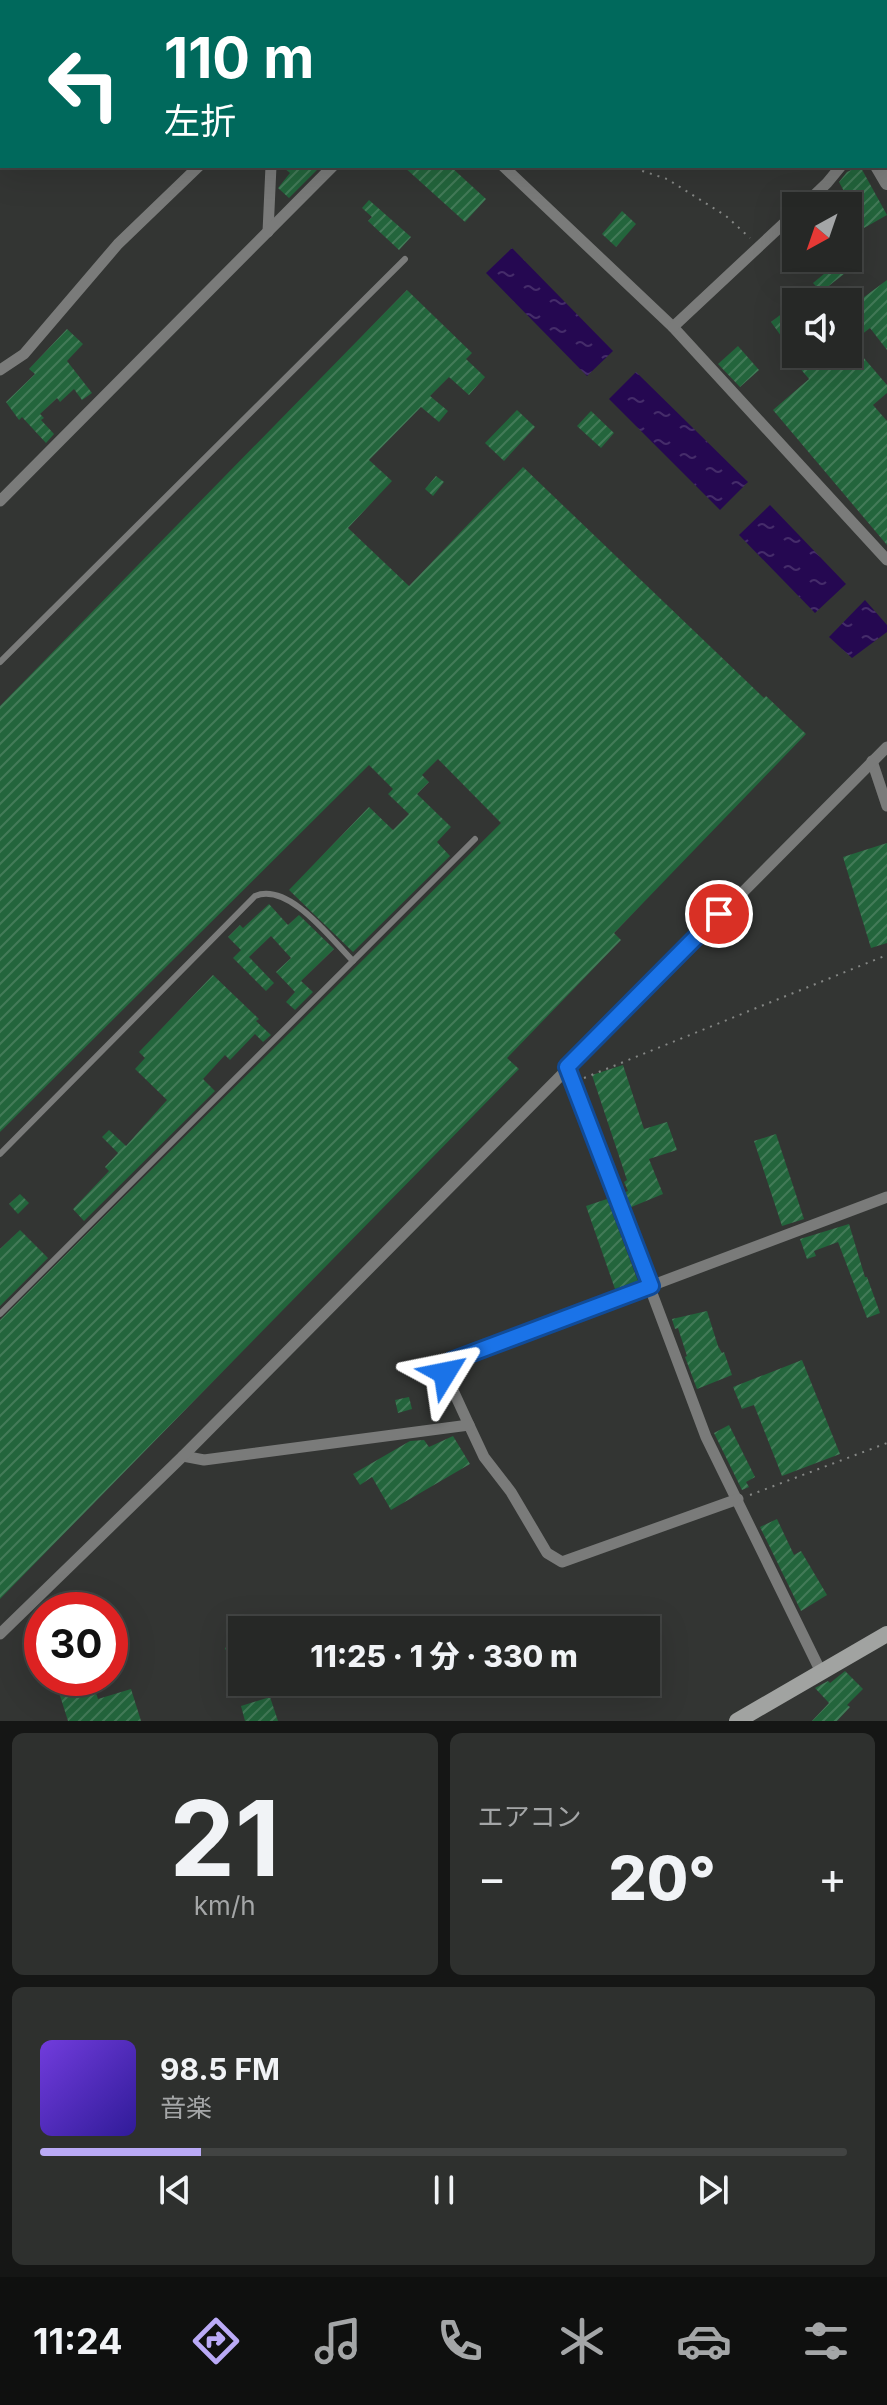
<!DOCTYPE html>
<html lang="ja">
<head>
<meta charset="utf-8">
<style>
	:root { --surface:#262826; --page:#2e302e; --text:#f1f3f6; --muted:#a4a6a7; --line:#424443; --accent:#baaaf6 }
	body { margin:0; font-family:Inter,"Noto Sans JP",sans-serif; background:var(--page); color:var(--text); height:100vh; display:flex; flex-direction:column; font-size:30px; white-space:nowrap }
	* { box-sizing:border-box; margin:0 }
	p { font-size:26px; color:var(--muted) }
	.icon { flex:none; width:44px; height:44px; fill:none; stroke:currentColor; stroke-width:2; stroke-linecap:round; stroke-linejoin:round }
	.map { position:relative; height:1721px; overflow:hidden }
	.side { display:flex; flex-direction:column; gap:12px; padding:12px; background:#151615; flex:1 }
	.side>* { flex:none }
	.top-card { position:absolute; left:0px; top:0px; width:888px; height:168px; box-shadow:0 8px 32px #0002,0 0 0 2px var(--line); background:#00695c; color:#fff; overflow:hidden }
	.needle { width:52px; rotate:220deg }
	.tools { position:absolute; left:782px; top:192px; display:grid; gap:16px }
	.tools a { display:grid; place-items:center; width:80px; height:80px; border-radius:0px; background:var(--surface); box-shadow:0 8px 32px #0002,0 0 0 2px var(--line); font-size:40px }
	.speed { position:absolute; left:24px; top:1592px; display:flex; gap:16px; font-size:40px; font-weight:700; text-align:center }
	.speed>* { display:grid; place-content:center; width:104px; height:104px; border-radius:50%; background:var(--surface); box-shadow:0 8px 32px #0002,0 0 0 2px var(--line); line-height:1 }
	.speed .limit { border:12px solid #d22; background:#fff; color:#111 }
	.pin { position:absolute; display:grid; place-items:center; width:68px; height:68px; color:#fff; margin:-34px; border:4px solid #fff; border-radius:50%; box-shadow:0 2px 8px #0007 }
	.me { position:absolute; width:88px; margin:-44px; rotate:55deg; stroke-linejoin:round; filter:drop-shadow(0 0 6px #0008) }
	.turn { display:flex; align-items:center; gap:28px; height:168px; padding:0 32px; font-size:36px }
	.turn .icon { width:104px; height:104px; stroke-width:2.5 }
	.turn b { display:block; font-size:56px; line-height:68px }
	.big { font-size:60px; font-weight:800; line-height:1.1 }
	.side .card { flex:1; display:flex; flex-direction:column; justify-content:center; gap:12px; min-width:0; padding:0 28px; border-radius:12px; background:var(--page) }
	.side .dial { align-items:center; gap:0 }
	.dial b { font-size:104px; line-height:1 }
	.song { display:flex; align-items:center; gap:24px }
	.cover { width:96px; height:96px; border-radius:12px; background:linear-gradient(135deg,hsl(260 70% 55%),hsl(250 70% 35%)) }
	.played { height:8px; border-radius:4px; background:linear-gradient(90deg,var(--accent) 20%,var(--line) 20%) }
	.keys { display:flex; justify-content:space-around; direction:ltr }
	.heat { display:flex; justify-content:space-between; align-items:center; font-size:44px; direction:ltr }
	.side .tiles { flex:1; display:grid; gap:12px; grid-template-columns:1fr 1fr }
	.card:last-child { grid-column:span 2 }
	.trip { position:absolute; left:228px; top:1616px; width:432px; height:80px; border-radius:0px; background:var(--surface); box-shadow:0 8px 32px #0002,0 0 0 2px var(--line); font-weight:800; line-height:80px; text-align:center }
	.dock { display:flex; height:128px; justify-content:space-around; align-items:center; background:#0f100f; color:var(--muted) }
	.dock .icon { width:56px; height:56px }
	.dock .current { color:var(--accent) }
	.dock b { font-size:36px; color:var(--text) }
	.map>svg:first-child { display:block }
	.water { fill:url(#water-ripples) }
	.building { fill:url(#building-hatch) }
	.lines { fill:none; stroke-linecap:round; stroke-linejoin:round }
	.path { stroke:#858785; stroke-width:2; stroke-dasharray:2 6; stroke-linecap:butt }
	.service { stroke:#7a7b7a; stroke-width:6 }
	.minor { stroke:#7a7b7a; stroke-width:11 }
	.tertiary { stroke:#7a7b7a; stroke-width:14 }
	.secondary { stroke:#a1a3a1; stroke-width:16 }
	.route-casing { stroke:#114b97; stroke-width:20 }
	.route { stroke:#1a73e8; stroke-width:14 }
</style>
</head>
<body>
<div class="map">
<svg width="887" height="1721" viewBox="0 0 887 1721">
	<defs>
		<pattern id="water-ripples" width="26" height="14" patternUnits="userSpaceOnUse" patternTransform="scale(2)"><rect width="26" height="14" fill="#250851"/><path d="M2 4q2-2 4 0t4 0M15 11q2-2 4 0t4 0" fill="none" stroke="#452c6a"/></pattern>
		<pattern id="building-hatch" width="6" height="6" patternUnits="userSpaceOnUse" patternTransform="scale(2)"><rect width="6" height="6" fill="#23653c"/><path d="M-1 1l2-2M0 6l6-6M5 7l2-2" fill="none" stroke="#437b58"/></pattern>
	</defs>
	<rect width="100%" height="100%" fill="#333533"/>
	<!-- water -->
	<g class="water">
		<path d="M512 248 613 351 587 376 486 273Z"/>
		<path d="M636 372 748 482 720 510 609 399Z"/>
		<path d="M770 505 846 584 815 613 739 535Z"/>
		<path d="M865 600 887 625V632L852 658 829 637Z"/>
	</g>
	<!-- building -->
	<g class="building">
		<path d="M282 166H321L289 198 278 188 290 173Z"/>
		<path d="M403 166H450L486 199 465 222Z"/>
		<path d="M860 166 887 215 864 228 839 182 847 172Z"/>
		<path d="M369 200 411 237 399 250 368 221 372 217 362 208Z"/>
		<path d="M622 211 636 224 616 247 602 234Z"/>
		<path d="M836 264 844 274 821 292 813 283Z"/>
		<path d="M887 280V350L870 328 851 343 887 385V393L873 405 887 421V545L773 410 809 379 788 354H794L771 322 784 312 796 328V354H848V309Z"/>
		<path d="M407 290 472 353 466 359 485 377 469 395 449 377 430 396 448 411 439 422 421 407 369 460 392 481 348 528 409 586 523 467 764 698 766 696 806 734 614 933 621 940 507 1058 519 1069 0 1599V1320L501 823 438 759 422 775 429 782 417 794 451 827 437 842 450 856 353 952 289 890 369 807 393 830 409 814 388 794 393 789 369 765 0 1132V706Z"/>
		<path d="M67 329 83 344 67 361 92 393 82 400 74 389 60 402 57 398 40 414 44 418 41 420 54 434 46 443 22 417 19 420 6 402 35 374 29 369Z"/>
		<path d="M738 346 759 370 740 387 718 364Z"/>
		<path d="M517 410 535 427 504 461 485 443Z"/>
		<path d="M591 411 614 433 601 448 577 426Z"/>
		<path d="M436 476 444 482 433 496 425 489Z"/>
		<path d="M887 843V943L871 948 843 857Z"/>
		<path d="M269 904 288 925 299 915 334 949 301 981 313 992 295 1010 286 1002 295 992 276 972 291 958 271 936 249 957 274 983 266 991 233 958 241 950 228 937 240 925 243 928Z"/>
		<path d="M213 975 259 1019 256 1021 271 1035 263 1042 255 1034 230 1060 225 1055 203 1079 215 1091 84 1221 73 1209 109 1171 105 1167 118 1153 102 1137 109 1130 126 1146 167 1100 135 1069 145 1058 139 1052Z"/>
		<path d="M623 1065 644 1129 667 1122 677 1150 649 1159 663 1194 629 1208 623 1193 628 1191 624 1182 627 1180 592 1075Z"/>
		<path d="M776 1134 804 1219 782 1226 754 1141Z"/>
		<path d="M20 1194 29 1203 18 1214 9 1204Z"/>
		<path d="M607 1199 638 1281 615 1289 586 1206Z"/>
		<path d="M849 1224 865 1277H867L880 1313 867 1318 838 1242 814 1251 816 1256 807 1259 800 1239Z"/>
		<path d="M20 1230 48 1258 0 1306V1249Z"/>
		<path d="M707 1311 718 1346 722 1353 724 1352 732 1375 697 1389 685 1357 687 1356 678 1328 675 1329 672 1319Z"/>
		<path d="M802 1360 840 1454 782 1476 754 1405 742 1409 733 1387Z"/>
		<path d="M409 1397 412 1409 398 1413 395 1400Z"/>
		<path d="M729 1425 755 1477 746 1482 749 1487 742 1490 714 1433Z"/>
		<path d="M453 1436 470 1464 391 1510 372 1477 360 1485 353 1474 410 1441 424 1440 429 1447Z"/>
		<path d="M777 1519 794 1555 801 1551 827 1595 801 1611 760 1527Z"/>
		<path d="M238 1643 242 1652V1690L225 1648Z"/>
		<path d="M845 1671 863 1689 847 1705 850 1707 837 1721H812L829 1703 815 1688 828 1681 830 1683Z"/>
		<path d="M72 1678H91L98 1699 131 1689 141 1721H68L56 1683Z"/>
		<path d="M270 1697 278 1721H245L241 1706Z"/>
	</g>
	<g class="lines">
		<!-- path -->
		<g class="path">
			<path d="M627 166 667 179 726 216 750 238"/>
			<path d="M584 1078 887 955"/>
			<path d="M750 1495 887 1443"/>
		</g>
		<!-- service -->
		<g class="service">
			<path d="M0 662 405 259"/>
			<path d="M0 1154 255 896C289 882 331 939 353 961"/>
			<path d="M0 1314 475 839"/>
		</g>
		<!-- minor -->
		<g class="minor">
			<path d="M206 0 208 2"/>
			<path d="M503 0 505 2"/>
			<path d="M90 2 93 0"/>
			<path d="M374 2 376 0"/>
			<path d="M0 79 2 78"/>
			<path d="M503 166 673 327 887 560"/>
			<path d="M803 206 827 183 841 166"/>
			<path d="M268 232 271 166"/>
			<path d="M673 327 796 212"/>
			<path d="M0 370 24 354 118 244 199 166"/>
			<path d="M0 501 333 166"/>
			<path d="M872 761 887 806"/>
			<path d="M567 1067 706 1437 821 1672"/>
			<path d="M469 1425 484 1457 511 1492 547 1553 562 1562 738 1499"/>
			<path d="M183 1456 204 1460 469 1425 445 1373 451 1361 887 1197"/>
			<path d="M0 1634 183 1456 887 747"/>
		</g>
		<!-- tertiary -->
		<g class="tertiary">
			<path d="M785 0 786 2"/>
			<path d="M886 116 887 115"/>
			<path d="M877 166 887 183"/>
		</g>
		<!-- secondary -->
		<path class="secondary" d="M737 1721 887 1634"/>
	</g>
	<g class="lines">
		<!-- route casing -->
		<g class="route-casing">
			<path id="route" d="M445 1373 451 1361 651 1286 567 1067 719 914"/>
		</g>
		<!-- route -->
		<use href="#route" class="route"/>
	</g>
</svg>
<div class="tools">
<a><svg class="needle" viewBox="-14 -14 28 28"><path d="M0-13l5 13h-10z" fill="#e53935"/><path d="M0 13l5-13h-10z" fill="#a4a6a7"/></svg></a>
<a><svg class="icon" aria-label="sound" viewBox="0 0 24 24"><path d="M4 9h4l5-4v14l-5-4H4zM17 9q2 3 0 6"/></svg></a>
</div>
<div class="speed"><div class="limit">30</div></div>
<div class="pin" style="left:719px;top:914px;background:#d93025"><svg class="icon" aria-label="arrive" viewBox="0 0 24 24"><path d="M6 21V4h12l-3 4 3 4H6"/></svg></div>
<svg class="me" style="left:445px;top:1373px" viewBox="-20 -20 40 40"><path d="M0-17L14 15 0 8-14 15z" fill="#1a73e8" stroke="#fff" stroke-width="4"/></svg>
<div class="trip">11:25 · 1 分 · 330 m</div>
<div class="top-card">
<div class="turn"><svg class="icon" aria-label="left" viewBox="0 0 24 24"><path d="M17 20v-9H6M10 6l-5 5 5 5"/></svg><div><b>110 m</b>左折</div></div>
</div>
</div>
<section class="side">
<div class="tiles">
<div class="card dial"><b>21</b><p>km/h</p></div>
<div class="card"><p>エアコン</p>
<div class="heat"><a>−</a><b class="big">20°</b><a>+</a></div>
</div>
<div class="card">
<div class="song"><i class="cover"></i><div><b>98.5 FM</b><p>音楽</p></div></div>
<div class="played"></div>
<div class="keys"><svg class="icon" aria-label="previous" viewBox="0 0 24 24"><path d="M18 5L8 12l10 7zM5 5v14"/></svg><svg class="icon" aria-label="pause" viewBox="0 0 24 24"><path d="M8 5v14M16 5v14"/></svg><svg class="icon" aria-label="next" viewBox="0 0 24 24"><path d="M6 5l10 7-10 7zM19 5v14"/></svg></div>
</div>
</div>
</section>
<nav class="dock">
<b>11:24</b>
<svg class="icon current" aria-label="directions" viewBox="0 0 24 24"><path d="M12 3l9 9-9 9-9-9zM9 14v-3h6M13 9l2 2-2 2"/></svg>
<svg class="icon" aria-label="music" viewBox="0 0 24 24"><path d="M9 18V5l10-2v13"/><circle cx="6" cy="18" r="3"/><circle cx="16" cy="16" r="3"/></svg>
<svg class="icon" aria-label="phone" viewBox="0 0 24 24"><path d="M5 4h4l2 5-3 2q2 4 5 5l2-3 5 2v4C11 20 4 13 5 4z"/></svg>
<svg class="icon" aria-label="climate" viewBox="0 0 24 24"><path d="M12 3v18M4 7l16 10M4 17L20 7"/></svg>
<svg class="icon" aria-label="car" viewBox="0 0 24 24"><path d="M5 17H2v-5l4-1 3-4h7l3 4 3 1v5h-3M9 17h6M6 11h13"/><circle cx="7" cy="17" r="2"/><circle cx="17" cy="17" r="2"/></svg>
<svg class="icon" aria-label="filters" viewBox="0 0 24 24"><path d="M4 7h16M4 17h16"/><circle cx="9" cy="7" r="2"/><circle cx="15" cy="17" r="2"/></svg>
</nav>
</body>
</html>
